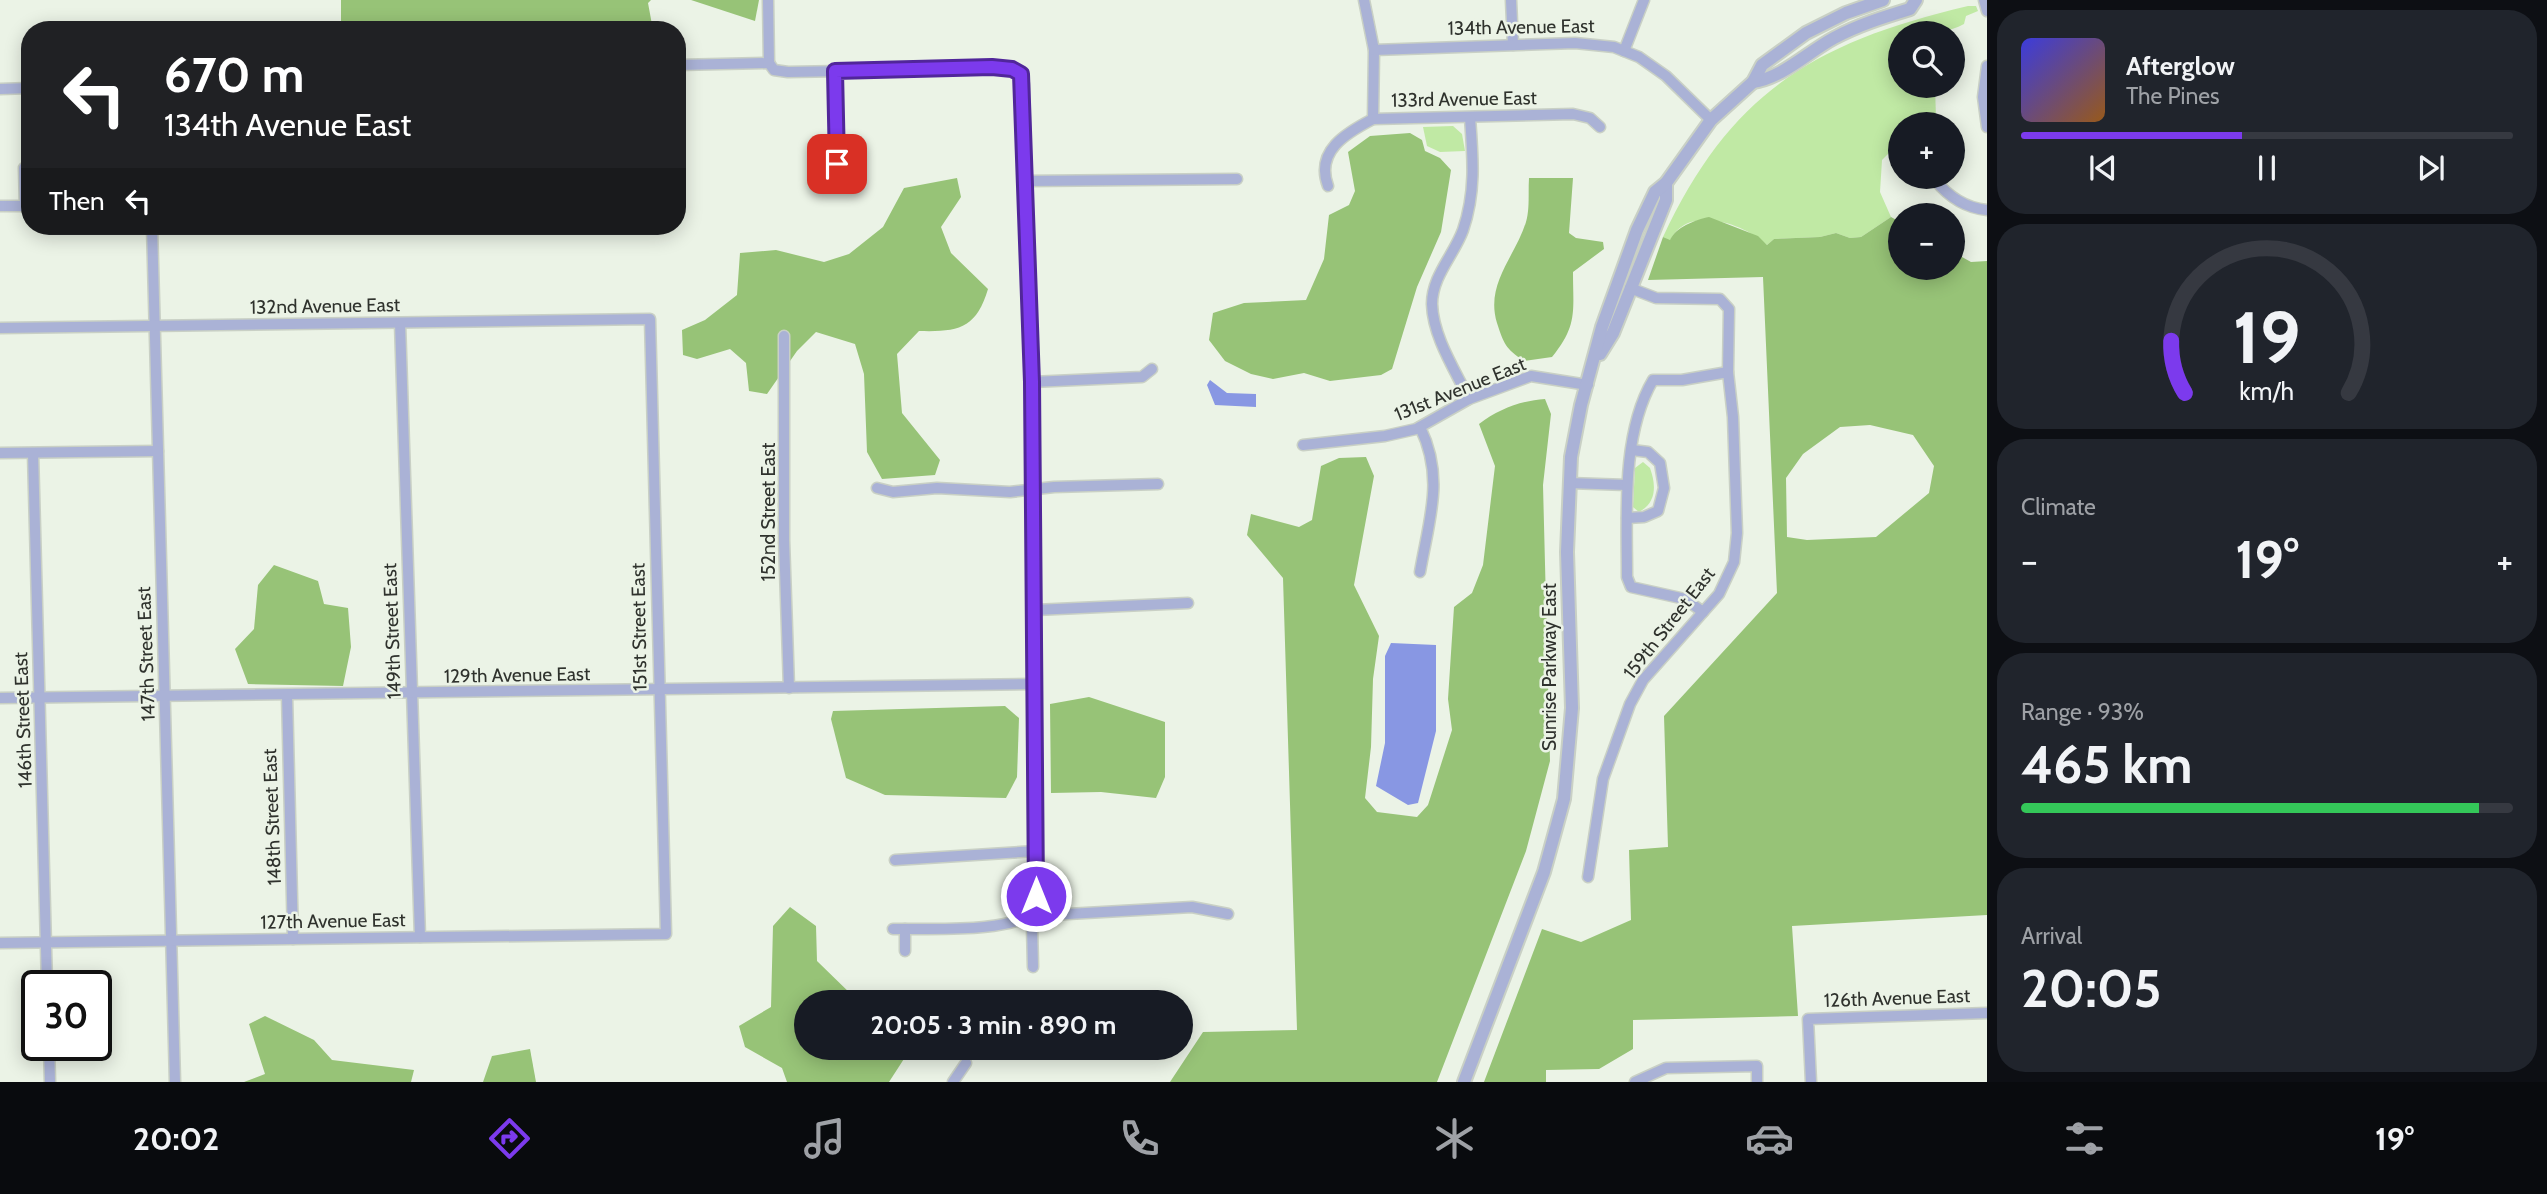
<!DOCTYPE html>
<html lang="en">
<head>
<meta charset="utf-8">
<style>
	:root { --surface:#171b24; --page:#20242c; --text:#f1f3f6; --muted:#9ea1a6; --line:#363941; --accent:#7c3aed }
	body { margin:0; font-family:Cabin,sans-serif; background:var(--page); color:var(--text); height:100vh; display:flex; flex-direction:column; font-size:26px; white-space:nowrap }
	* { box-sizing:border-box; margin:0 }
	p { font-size:23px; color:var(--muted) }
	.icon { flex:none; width:38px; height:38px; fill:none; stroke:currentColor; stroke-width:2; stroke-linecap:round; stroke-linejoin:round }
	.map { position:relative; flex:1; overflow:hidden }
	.details { display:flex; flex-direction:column; gap:10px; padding:10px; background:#0d0f14; width:560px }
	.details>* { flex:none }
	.top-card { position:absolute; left:21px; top:21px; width:665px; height:214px; border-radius:28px; box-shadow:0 4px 18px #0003; background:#202124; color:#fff; overflow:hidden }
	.controls { position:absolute; left:1888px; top:21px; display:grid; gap:14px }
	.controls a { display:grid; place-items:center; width:77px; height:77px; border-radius:50%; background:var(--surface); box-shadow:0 4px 18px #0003; font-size:35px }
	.speed { position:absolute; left:21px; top:970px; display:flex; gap:14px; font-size:35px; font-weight:700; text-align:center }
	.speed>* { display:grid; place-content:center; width:91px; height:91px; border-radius:50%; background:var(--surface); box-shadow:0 4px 18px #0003; line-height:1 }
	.speed .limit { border:4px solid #111; border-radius:10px; background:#fff; color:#111 }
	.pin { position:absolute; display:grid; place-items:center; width:60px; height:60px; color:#fff; margin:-30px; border-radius:14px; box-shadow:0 4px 10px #0006 }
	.me { position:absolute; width:77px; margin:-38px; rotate:0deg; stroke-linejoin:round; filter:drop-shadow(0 0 5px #0008) }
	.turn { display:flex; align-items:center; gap:24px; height:147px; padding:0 28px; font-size:32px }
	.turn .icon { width:91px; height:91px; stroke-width:2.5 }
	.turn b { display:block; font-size:49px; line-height:60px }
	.then { display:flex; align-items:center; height:66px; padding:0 28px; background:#0003; gap:14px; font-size:26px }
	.big { font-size:52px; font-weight:700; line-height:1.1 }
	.details .widget { flex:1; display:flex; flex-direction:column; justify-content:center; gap:10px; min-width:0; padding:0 24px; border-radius:28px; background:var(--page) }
	.details .dial { align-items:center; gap:0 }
	.dial svg { height:182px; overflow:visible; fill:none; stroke:var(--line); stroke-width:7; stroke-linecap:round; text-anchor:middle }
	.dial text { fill:var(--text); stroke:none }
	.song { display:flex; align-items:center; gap:21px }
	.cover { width:84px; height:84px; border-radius:10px; background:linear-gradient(135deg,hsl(240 70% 55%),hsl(30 70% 35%)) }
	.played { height:7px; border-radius:4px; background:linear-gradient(90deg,var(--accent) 45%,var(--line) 45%) }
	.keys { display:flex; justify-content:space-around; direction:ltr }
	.heat { display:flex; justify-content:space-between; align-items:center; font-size:38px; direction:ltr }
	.charge { height:10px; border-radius:5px; background:linear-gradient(90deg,#34c759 93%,var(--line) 0) }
	.trip { position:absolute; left:794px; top:990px; width:399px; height:70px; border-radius:35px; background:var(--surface); box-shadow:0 4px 18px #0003; font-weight:700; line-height:70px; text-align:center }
	.dock { display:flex; height:112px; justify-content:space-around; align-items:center; background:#090b0e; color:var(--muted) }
	.dock .icon { width:49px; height:49px }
	.dock .on { color:var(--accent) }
	.dock b { font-size:32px; color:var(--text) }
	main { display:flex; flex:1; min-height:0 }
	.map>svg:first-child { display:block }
	.green { fill:#c0e9a4 }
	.forest { fill:#97c377; fill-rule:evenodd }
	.water { fill:#8897e3 }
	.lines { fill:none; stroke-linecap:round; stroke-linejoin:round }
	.minor-casing { stroke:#c9d0c5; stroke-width:13 }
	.tertiary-casing { stroke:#c9d0c5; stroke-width:16 }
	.minor { stroke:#aab2d6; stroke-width:10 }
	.tertiary { stroke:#aab2d6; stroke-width:12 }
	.route-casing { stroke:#51269a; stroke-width:18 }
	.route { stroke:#7c3aed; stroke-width:12 }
	.labels { text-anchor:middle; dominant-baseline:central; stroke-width:5; stroke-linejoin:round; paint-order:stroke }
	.street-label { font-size:19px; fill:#2f322d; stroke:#ebf3e6 }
</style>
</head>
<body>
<main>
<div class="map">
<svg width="1987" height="1082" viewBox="0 0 1987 1082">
	<rect width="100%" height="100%" fill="#ebf3e6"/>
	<!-- green -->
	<g class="green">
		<path d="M1968 6H1976L1978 11 1966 16 1964 24C1944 35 1923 33 1900 33V86H1935L1936 118 1926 124H1900V142L1882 160 1880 192 1891 217 1861 237 1850 238 1836 233 1820 237 1774 239 1767 245C1745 224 1687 203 1670 241L1663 237C1731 91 1816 42 1968 6Z"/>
		<path d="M1453 126 1462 134 1465 151 1440 152 1427 146 1423 127Z"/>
		<path d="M1643 462 1650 468C1656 485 1657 502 1639 512L1633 507 1635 468Z"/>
	</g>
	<!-- forest -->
	<g class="forest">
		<path d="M341 0H651L648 3 653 30H341Z"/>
		<path d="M691 0H759L755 21Z"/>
		<path d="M1410 133 1422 140 1425 151 1440 158 1451 170 1441 232 1417 287 1392 369 1381 375 1330 381 1304 373 1273 379 1251 374 1225 361 1209 340 1213 313 1244 303 1306 300 1324 259 1329 215 1349 205 1355 191 1348 152 1370 136Z"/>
		<path d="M957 178 961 197 941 227 951 253 988 289C976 329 958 332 919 331L897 354 902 413 940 460 935 475 882 479 867 452 864 374 855 344 816 332 797 351 767 394 749 391 746 363 730 349 697 359 683 355 682 330 705 320 737 295 740 253 776 250 824 262 849 254 883 227 904 188Z"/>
		<path d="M1529 178H1573L1569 233 1576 238 1603 242 1604 249 1573 272C1573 311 1578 325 1552 357L1524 361C1505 348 1504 344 1497 323 1485 284 1515 257 1526 222 1530 209 1528 192 1529 178Z"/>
		<path d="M1709 217 1758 236 1767 245 1774 239 1820 237 1836 233 1850 238 1861 237 1891 217 1900 222V268H1953V252L1971 262 1987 261V915L1792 926 1798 1016 1633 1020V1049L1599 1069 1546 1070V1082H1484L1542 929 1581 942 1631 920 1629 850 1668 847 1664 716 1777 593 1763 277 1648 280 1663 237 1670 240C1676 227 1695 220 1709 217ZM1870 425 1913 435 1934 466 1929 493 1876 537 1807 540 1787 537 1786 478 1803 454 1840 427Z"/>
		<path d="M1545 399 1551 414 1543 485 1550 761 1526 851 1437 1082H1170L1203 1032 1297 1030 1283 578 1247 535 1251 514 1299 527 1312 520 1321 466 1339 458 1366 457 1374 476 1354 585 1379 636 1373 679 1371 747 1365 798 1377 812 1417 817 1428 805 1452 730 1448 699 1454 607 1472 593 1483 565 1495 466 1479 424C1499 409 1520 401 1545 399Z"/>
		<path d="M274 565 318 581 324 604 348 608 351 647 343 686 248 684 235 649 254 629 258 585Z"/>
		<path d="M1089 697 1165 722V777L1156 798 1101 792 1051 793 1050 704Z"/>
		<path d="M1005 706 1019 718 1017 777 1006 798 885 795 846 778 831 719 833 711Z"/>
		<path d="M790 907 816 926 817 961 855 998 854 1003H807V1048H911L889 1082H787L782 1068 745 1047 739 1026 771 1007 773 926Z"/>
		<path d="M947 995 971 999 972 1003H928Z"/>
		<path d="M265 1016 314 1040 332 1060 414 1070 411 1082H244L265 1074 249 1024Z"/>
		<path d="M530 1049 536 1082H483L492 1056Z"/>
	</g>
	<!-- water -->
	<g class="water">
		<path d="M1210 380 1227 393 1256 394V407L1215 405 1207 385Z"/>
		<path d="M1391 643 1436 645V731L1418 803 1408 805 1376 786 1385 743V656Z"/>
	</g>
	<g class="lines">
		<!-- minor casing -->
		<g class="minor-casing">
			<g id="minor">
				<path d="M768 0 769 63"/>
				<path d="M1364 0 1374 50 1373 119"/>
				<path d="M1511 0 1513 45"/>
				<path d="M1984 0 1987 11"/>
				<path d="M1374 50 1575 43 1614 47 1639 57 1666 76 1711 120"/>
				<path d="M1624 51 1644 0"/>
				<path d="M769 63 774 70 788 72 1005 68 1019 72 1024 84 1036 638 1033 684 1036 896 1040 910C1008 934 933 928 893 929"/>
				<path d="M677 65 769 63"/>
				<path d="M1987 66 1983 97 1987 127"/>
				<path d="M835 71 837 164"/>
				<path d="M0 89 30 88"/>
				<path d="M24 168 25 206"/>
				<path d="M1935 180C1948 196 1966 208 1987 210"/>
				<path d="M1026 181 1237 179"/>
				<path d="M1328 186C1315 151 1346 133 1373 119L1573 114 1590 118 1600 127"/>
				<path d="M0 206H30"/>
				<path d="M152 226 175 1082"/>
				<path d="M400 323 420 937"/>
				<path d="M0 328 650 319 666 934 0 943"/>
				<path d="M784 336V540L789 688"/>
				<path d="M1032 382 1142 377 1152 369"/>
				<path d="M1469 399C1455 370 1433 337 1432 304 1432 276 1454 255 1463 230 1476 192 1473 158 1470 118"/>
				<path d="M1303 445 1385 436 1416 429 1469 399 1531 376 1588 385"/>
				<path d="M0 453 158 451"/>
				<path d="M33 453 47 985"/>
				<path d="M1569 483 1627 485"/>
				<path d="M877 488 893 492 937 488 1010 492 1054 487 1158 484"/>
				<path d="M1627 518 1644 517 1658 511 1664 488 1660 463 1648 452 1632 450"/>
				<path d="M1420 572C1429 519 1445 478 1420 427"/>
				<path d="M1035 610 1188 603"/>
				<path d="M1703 612 1685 599 1631 587 1627 577C1627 516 1621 434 1653 380H1682L1728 372"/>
				<path d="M287 695 293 939"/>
				<path d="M0 698 1033 684"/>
				<path d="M895 860 1036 851"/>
				<path d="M1588 877 1603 779 1630 704 1643 680 1719 594 1734 562 1737 533 1733 417 1728 372 1729 309 1720 299 1656 298 1630 288"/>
				<path d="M1040 910 1050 915 1192 907 1228 914"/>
				<path d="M1028 919 1032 926 1033 967"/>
				<path d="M905 951V929"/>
				<path d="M49 1045 50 1082"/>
				<path d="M953 1082 966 1063"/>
				<path d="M1635 1082 1666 1068 1757 1066V1082"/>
				<path d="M1811 1082 1808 1019 1987 1013"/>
			</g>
		</g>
		<!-- tertiary casing -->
		<g class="tertiary-casing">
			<g id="tertiary">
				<path d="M1753 82C1782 78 1808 52 1834 38 1858 25 1884 17 1910 9L1916 0"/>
				<path d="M1600 354 1613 333 1666 200V183"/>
				<path d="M1464 1082 1544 872 1564 799 1572 708 1567 552 1571 457 1581 405 1602 327 1637 230 1655 192 1666 183 1711 120 1753 82 1762 65 1806 33 1846 13 1883 0"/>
			</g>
		</g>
		<!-- minor -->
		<use href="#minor" class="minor"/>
		<!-- tertiary -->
		<use href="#tertiary" class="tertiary"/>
	</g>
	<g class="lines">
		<!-- route casing -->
		<g class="route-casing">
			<path id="route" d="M837 164 835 71 992 67 1012 69 1021 74 1032 382 1036 896"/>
		</g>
		<!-- route -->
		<use href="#route" class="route"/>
	</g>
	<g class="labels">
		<!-- street labels -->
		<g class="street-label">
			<text transform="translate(1521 27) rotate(-1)">134th Avenue East</text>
			<text transform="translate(1464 99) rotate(-1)">133rd Avenue East</text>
			<text transform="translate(325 306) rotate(-1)">132nd Avenue East</text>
			<text transform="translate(1460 389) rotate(-22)">131st Avenue East</text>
			<text transform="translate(768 512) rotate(-90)">152nd Street East</text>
			<text transform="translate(1669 623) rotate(-52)">159th Street East</text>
			<text transform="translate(639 627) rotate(-91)">151st Street East</text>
			<text transform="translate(392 631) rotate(-92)">149th Street East</text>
			<text transform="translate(146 654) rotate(-92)">147th Street East</text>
			<text transform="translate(1549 667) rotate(-90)">Sunrise Parkway East</text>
			<text transform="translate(517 675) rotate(-1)">129th Avenue East</text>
			<text transform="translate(23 720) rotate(-92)">146th Street East</text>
			<text transform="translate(272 817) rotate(-92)">148th Street East</text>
			<text transform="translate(333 921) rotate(-1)">127th Avenue East</text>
			<text transform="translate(1897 998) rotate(-2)">126th Avenue East</text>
		</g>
	</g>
</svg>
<div class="controls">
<a><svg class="icon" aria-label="search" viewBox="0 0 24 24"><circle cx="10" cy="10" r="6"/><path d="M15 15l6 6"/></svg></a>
<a>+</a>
<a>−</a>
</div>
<div class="speed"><div class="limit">30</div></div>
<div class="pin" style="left:837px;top:164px;background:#d93025"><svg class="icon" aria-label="arrive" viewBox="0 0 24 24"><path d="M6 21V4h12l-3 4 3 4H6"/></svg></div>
<svg class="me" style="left:1036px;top:896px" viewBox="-20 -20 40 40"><circle r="17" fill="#7c3aed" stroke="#fff" stroke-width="3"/><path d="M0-11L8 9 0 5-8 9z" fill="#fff"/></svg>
<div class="trip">20:05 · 3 min · 890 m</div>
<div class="top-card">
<div class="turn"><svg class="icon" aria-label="left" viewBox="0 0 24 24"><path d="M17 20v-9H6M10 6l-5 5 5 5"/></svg><div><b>670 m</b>134th Avenue East</div></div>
<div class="then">Then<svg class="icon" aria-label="left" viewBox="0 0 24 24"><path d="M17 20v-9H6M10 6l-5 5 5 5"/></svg></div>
</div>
</div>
<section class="details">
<div class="widget">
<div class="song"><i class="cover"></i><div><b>Afterglow</b><p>The Pines</p></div></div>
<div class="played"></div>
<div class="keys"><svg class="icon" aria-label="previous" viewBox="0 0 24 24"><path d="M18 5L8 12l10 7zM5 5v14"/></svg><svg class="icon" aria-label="pause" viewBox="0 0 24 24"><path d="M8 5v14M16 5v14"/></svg><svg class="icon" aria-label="next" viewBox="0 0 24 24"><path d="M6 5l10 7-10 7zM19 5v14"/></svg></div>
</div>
<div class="widget dial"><svg viewBox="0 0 100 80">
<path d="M14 69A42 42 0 1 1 86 69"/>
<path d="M14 69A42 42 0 0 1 8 46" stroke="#7c3aed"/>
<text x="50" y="56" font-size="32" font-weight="700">19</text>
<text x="50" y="72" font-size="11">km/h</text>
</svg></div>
<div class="widget"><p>Climate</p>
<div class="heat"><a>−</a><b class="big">19°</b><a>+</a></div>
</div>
<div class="widget"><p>Range · 93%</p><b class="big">465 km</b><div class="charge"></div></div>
<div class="widget"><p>Arrival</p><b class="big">20:05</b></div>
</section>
</main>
<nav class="dock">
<b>20:02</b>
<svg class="icon on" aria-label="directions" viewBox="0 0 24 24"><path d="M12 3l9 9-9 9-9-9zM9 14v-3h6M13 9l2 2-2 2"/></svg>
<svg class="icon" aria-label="music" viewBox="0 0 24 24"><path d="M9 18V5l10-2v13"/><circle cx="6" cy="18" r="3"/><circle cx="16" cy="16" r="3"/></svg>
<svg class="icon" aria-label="phone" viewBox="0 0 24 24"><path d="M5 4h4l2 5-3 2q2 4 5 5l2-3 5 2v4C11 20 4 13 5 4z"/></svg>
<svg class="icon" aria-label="climate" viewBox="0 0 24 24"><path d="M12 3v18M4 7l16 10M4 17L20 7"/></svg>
<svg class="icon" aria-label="car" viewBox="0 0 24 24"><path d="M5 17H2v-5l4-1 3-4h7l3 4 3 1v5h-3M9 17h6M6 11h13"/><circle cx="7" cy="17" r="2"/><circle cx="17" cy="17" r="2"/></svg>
<svg class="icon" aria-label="filters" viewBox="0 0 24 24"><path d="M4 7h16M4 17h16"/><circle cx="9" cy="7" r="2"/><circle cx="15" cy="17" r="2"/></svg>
<b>19°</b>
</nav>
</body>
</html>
